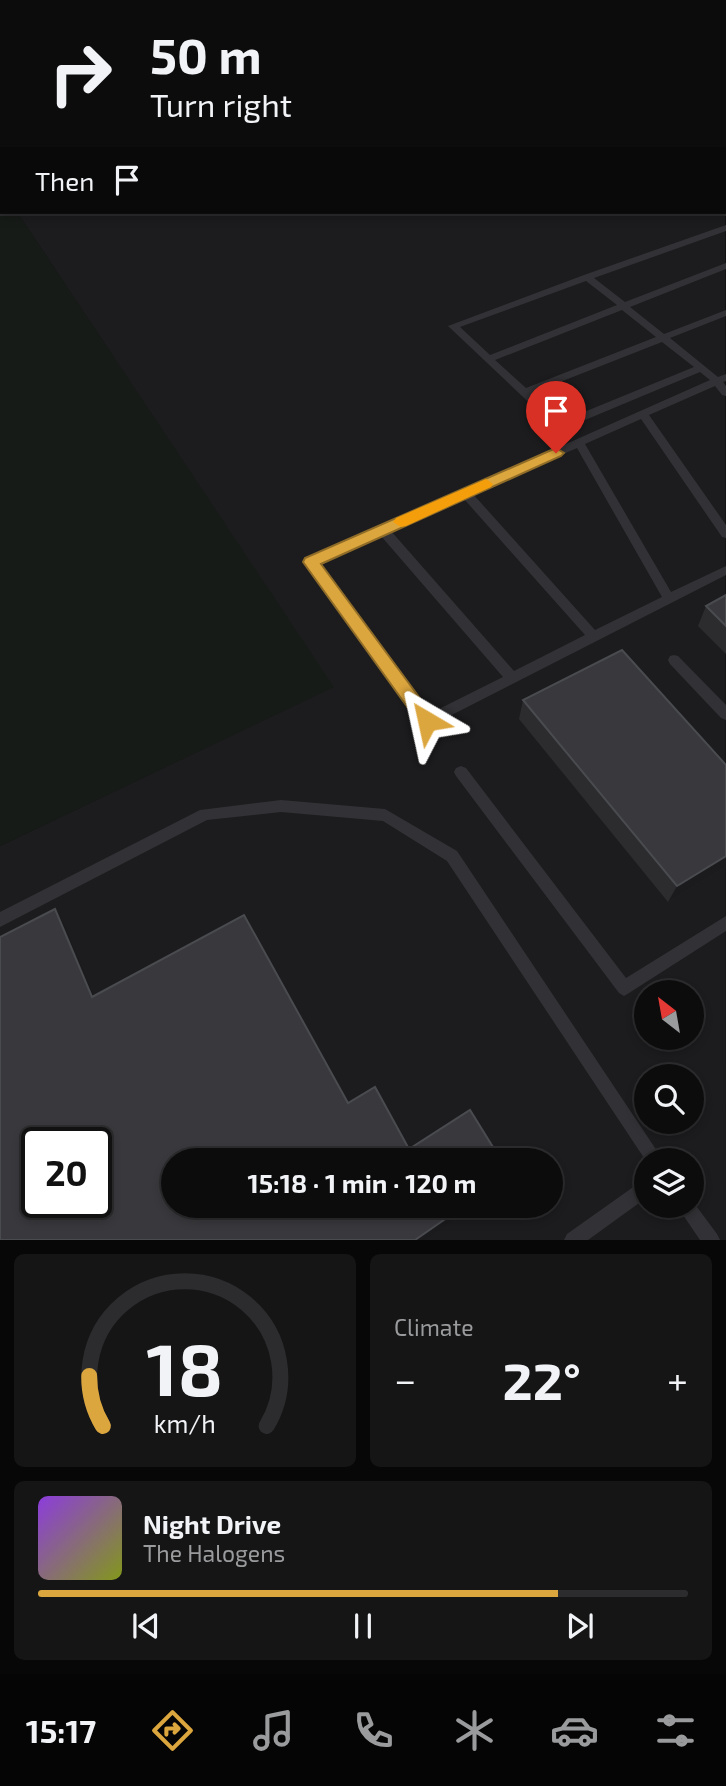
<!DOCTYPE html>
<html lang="en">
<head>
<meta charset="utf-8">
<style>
	:root { --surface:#0c0c0d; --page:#151516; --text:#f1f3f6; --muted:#9a9b9d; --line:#2c2c2e; --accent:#dca63e }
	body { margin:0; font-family:"Exo 2",sans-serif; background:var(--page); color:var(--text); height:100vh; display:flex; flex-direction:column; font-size:26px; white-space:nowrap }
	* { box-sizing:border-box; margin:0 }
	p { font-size:23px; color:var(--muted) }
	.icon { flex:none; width:38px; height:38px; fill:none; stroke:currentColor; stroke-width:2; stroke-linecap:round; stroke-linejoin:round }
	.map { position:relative; height:1240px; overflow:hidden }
	.details { display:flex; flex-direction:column; gap:14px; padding:14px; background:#070707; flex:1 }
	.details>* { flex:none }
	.top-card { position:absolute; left:0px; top:0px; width:726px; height:214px; box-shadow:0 4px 10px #0003,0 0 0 2px var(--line); background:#0c0c0d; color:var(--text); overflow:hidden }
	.needle { width:46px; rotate:329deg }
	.fabs { position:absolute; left:634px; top:980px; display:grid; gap:14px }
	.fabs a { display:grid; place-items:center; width:70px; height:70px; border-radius:50%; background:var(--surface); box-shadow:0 4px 10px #0003,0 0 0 2px var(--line); font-size:35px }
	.speed { position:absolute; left:21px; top:1127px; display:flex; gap:14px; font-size:35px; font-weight:700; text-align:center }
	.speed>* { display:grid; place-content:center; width:91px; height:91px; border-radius:50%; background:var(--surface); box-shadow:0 4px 10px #0003,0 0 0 2px var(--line); line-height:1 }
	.speed .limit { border:4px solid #111; border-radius:10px; background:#fff; color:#111 }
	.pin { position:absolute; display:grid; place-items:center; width:60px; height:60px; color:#fff; margin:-72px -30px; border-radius:50% 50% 50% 0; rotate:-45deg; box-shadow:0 0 7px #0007 }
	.pin .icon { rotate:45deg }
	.me { position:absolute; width:77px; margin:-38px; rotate:324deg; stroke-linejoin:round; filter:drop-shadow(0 0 5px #0008) }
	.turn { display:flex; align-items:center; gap:24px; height:147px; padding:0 35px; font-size:32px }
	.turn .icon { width:91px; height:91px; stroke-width:2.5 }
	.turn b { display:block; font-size:49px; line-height:60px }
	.then { display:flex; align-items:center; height:66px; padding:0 35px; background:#0003; gap:14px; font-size:26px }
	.big { font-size:52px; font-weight:700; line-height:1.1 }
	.details .widget { flex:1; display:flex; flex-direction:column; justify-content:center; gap:10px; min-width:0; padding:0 24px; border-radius:10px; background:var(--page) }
	.details .dial { align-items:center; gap:0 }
	.dial svg { height:182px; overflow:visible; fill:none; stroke:var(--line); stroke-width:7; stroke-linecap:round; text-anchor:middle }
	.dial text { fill:var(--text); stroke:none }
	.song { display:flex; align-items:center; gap:21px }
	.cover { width:84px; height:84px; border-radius:10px; background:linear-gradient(135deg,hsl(270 70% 55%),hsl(70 70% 35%)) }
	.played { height:7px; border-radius:4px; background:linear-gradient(90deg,var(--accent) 80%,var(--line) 80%) }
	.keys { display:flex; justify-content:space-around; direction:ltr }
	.heat { display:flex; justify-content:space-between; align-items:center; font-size:38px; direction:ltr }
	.details .tiles { flex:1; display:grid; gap:14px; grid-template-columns:1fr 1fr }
	.widget:last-child { grid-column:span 2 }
	.trip { position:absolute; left:161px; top:1148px; width:402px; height:70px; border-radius:35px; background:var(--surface); box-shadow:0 4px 10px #0003,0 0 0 2px var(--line); font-weight:700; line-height:70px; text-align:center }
	.tabs { display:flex; height:112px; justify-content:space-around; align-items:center; background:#050505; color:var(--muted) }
	.tabs .icon { width:49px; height:49px }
	.tabs .current { color:var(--accent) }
	.tabs b { font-size:32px; color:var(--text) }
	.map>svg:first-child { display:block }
	.built { fill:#1c1c1e; fill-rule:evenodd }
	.green { fill:#171b18 }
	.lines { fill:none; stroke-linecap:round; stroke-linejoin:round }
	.service { fill:#323236; fill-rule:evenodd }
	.wall { fill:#2c2c2f }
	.shaded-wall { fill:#1b1b1d }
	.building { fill:#39393d; stroke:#494b4f; stroke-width:2; fill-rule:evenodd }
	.route { fill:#dca63e; stroke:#8f6c28; stroke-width:2 }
	.slow { fill:#f59e0b }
</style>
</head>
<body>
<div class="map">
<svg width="726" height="1240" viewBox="0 0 726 1240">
	<rect width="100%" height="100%" fill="#101011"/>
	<!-- built -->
	<g class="built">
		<path d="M0 0H723L724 2H2V188Z"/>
		<path d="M725 3 726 1240H0V846L333 687 17 212H724ZM646 992H691V1038H646ZM646 1076H691V1122H646ZM37 1143H96V1202H37ZM173 1160H551V1206H173ZM646 1160H691V1206H646Z"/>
	</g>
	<!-- green -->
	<path class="green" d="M0 185 2 212H17L334 687 0 846Z"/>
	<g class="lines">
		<!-- service -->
		<g class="service">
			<path d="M33 0 44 2H34Z"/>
			<path d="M200 0H207L208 2H201Z"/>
			<path d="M393 0H402L391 2Z"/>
			<path d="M492 0H499L500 2H493Z"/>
			<path d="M610 0H626L624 2H607Z"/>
			<rect x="724" y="8" width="2" height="4"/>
			<rect x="724" y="89" width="2" height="5"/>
			<path d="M726 181V187H724V182Z"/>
			<path d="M726 225V231L594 278 625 302 726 263V269L630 307 664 334 726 310V316L670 338 718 377 726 374V381L723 382 726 386V396L722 395 715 386 649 415 726 525V538L722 537 641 419 585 444 671 592 726 566V575L432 725 427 727 422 725 307 565 305 562 307 559 710 380 700 372 561 430 557 429 448 326 584 275ZM586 281 617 305 490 355 460 327ZM622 310 656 337 526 388 495 360ZM662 342 694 367 562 421 532 393ZM577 448 662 597 595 630 473 494ZM464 499 585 635 514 671 391 531ZM381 536 503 677 429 714 319 564Z"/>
			<path d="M674 655 678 656 726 705V720L721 718 670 664 668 660 670 656Z"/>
			<path d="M461 766 466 768 626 978 726 916V931L629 993 624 996 619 993 456 776 454 772 456 768Z"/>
			<path d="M281 800 385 809 457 851 663 1160 646 1161 447 861 383 821 281 812 207 820 0 927V912L200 810Z"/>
			<path d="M646 1178V1198L588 1240H564L567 1234Z"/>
			<path d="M691 1199 717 1234 720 1240H700L677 1206H691Z"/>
		</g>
	</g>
	<!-- wall -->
	<g class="wall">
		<path d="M269 0H344L337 2H271Z"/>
		<path d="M726 595V654L698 626 706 606Z"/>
		<path d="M523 700 726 765V867L668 902 519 719Z"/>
	</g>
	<!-- shaded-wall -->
	<g class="shaded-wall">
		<path d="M286 0H344L337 2H286Z"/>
		<path d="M726 856V867L668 902 677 886Z"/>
		<path d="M55 909 64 924 100 1010 92 997Z"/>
		<path d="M464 1206H473L424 1240H415Z"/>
	</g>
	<!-- building -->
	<g class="building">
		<path d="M726 595V626L706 606Z"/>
		<path d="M622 650 726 765V856L677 886 523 700Z"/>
		<path d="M55 909 92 997 244 915 348 1103 375 1087 409 1149 470 1110 501 1160H173V1206H464L415 1240H0V937ZM37 1143H96V1202H37Z"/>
	</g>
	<!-- route -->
	<path class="route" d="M556 448 564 453 561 456 321 564 433 716 436 721 433 726 427 729 421 726 303 562 305 558Z"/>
	<!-- slow -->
	<path class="slow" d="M486 479 493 484 491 487 406 526 401 527 393 522 396 518Z"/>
</svg>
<div class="fabs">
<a><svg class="needle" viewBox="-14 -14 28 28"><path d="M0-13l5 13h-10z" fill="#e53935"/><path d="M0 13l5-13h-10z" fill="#9a9b9d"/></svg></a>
<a><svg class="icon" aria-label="search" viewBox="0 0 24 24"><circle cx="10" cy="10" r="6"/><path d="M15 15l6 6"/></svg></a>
<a><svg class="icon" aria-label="layers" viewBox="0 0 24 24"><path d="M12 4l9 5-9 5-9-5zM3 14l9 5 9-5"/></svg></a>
</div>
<div class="speed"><div class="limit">20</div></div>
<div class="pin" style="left:556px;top:453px;background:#d93025"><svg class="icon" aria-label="arrive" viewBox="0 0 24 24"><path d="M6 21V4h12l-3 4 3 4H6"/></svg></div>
<svg class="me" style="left:427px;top:721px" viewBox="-20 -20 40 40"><path d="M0-17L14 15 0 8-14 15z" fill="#dca63e" stroke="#fff" stroke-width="4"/></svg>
<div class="trip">15:18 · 1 min · 120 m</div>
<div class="top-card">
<div class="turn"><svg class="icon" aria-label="right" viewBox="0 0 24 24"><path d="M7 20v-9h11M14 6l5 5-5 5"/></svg><div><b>50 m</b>Turn right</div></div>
<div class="then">Then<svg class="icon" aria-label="arrive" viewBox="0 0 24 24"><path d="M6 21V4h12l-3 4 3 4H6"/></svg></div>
</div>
</div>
<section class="details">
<div class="tiles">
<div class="widget dial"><svg viewBox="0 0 100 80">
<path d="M14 69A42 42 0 1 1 86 69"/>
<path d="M14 69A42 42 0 0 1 8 47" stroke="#dca63e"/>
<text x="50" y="56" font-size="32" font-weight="700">18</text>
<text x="50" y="72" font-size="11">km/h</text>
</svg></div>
<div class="widget"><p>Climate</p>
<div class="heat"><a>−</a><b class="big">22°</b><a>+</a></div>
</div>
<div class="widget">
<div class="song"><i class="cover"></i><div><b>Night Drive</b><p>The Halogens</p></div></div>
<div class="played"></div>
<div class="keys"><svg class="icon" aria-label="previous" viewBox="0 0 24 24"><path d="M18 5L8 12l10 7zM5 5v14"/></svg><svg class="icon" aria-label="pause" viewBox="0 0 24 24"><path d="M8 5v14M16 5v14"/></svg><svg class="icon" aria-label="next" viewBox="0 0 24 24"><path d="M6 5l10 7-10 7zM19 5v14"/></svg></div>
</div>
</div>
</section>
<nav class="tabs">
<b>15:17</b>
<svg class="icon current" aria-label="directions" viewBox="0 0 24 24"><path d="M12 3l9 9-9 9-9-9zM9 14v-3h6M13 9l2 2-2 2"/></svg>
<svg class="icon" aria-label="music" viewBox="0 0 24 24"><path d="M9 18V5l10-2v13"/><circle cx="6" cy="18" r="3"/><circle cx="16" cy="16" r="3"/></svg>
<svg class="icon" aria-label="phone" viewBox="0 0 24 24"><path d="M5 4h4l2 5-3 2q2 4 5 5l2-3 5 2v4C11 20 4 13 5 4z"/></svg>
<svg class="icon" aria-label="climate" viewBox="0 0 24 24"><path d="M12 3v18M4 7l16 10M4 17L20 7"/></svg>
<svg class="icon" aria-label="car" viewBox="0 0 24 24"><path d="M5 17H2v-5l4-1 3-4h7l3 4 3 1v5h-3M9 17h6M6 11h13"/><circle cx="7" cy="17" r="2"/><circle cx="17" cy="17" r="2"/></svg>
<svg class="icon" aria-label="filters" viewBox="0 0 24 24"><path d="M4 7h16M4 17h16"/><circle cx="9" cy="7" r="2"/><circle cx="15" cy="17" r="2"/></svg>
</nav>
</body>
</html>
